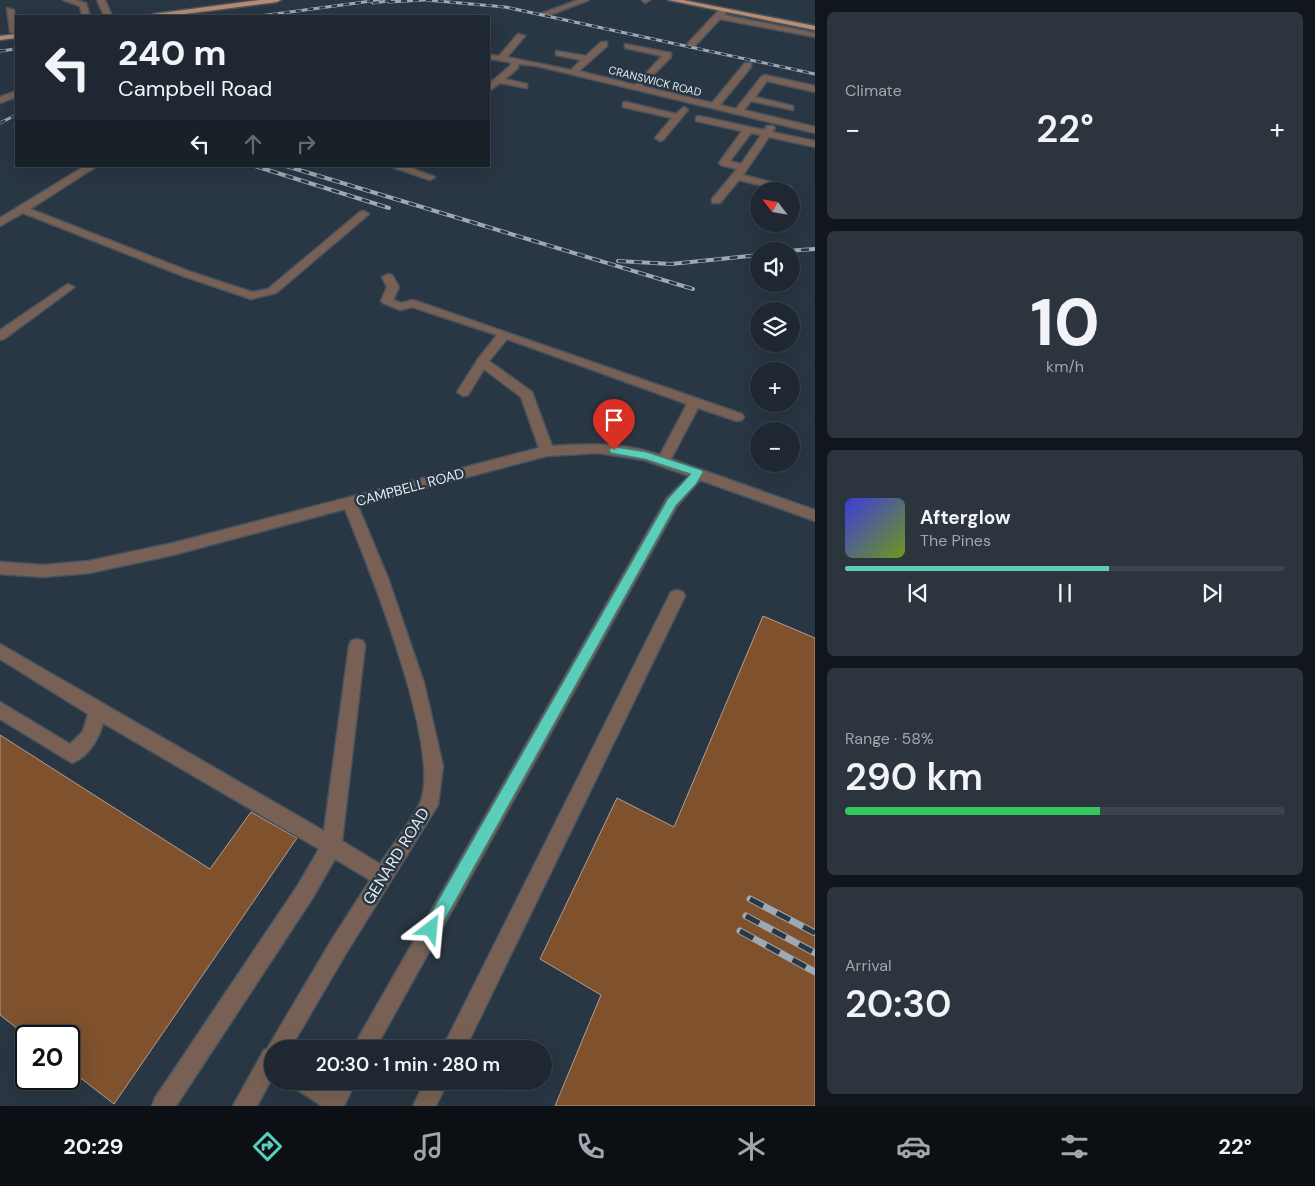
<!DOCTYPE html>
<html lang="en">
<head>
<meta charset="utf-8">
<style>
	:root { --surface:#1f2832; --page:#2c343e; --text:#f1f3f6; --muted:#a1a6ac; --line:#3c444d; --accent:#5bcebb }
	body { margin:0; font-family:"DM Sans",sans-serif; background:var(--page); color:var(--text); height:100vh; display:flex; flex-direction:column; font-size:19px; white-space:nowrap }
	* { box-sizing:border-box; margin:0 }
	p { font-size:16px; color:var(--muted) }
	.icon { flex:none; width:28px; height:28px; fill:none; stroke:currentColor; stroke-width:2; stroke-linecap:round; stroke-linejoin:round }
	.map { position:relative; flex:1; overflow:hidden }
	.details { display:flex; flex-direction:column; gap:12px; padding:12px; background:#11161c; width:500px }
	.details>* { flex:none }
	.hud { position:absolute; left:15px; top:15px; width:475px; height:152px; border-radius:0px; box-shadow:0 5px 20px #0002,0 0 0 1px var(--line); background:#1f2832; color:var(--text); overflow:hidden }
	.needle { width:32px; rotate:301deg }
	.buttons { position:absolute; left:750px; top:182px; display:grid; gap:10px }
	.buttons a { display:grid; place-items:center; width:50px; height:50px; border-radius:50%; background:var(--surface); box-shadow:0 5px 20px #0002,0 0 0 1px var(--line); font-size:25px }
	.speed { position:absolute; left:15px; top:1025px; display:flex; gap:10px; font-size:25px; font-weight:700; text-align:center }
	.speed>* { display:grid; place-content:center; width:65px; height:65px; border-radius:50%; background:var(--surface); box-shadow:0 5px 20px #0002,0 0 0 1px var(--line); line-height:1 }
	.speed .limit { border:2px solid #111; border-radius:8px; background:#fff; color:#111 }
	.pin { position:absolute; display:grid; place-items:center; width:42px; height:42px; color:#fff; margin:-51px -21px; border-radius:50% 50% 50% 0; rotate:-45deg; box-shadow:0 0 5px #0007 }
	.pin .icon { rotate:45deg }
	.me { position:absolute; width:55px; margin:-28px; rotate:29deg; stroke-linejoin:round; filter:drop-shadow(0 0 4px #0008) }
	.turn { display:flex; align-items:center; gap:18px; height:105px; padding:0 20px; font-size:22px }
	.turn .icon { width:65px; height:65px; stroke-width:2.5 }
	.turn b { display:block; font-size:35px; line-height:42px }
	.lanes { display:flex; align-items:center; height:48px; padding:0 20px; background:#0003; justify-content:center; gap:25px; direction:ltr }
	.lanes .off { opacity:.35 }
	.big { font-size:38px; font-weight:600; line-height:1.1 }
	.details .widget { flex:1; display:flex; flex-direction:column; justify-content:center; gap:8px; min-width:0; padding:0 18px; border-radius:8px; background:var(--page) }
	.details .dial { align-items:center; gap:0 }
	.dial b { font-size:65px; line-height:1 }
	.song { display:flex; align-items:center; gap:15px }
	.cover { width:60px; height:60px; border-radius:8px; background:linear-gradient(135deg,hsl(240 70% 55%),hsl(80 70% 35%)) }
	.played { height:5px; border-radius:2px; background:linear-gradient(90deg,var(--accent) 60%,var(--line) 60%) }
	.keys { display:flex; justify-content:space-around; direction:ltr }
	.heat { display:flex; justify-content:space-between; align-items:center; font-size:28px; direction:ltr }
	.charge { height:8px; border-radius:4px; background:linear-gradient(90deg,#34c759 58%,var(--line) 0) }
	.trip { position:absolute; left:264px; top:1040px; width:288px; height:50px; border-radius:25px; background:var(--surface); box-shadow:0 5px 20px #0002,0 0 0 1px var(--line); font-weight:600; line-height:50px; text-align:center }
	.dock { display:flex; height:80px; justify-content:space-around; align-items:center; background:#0c1014; color:var(--muted) }
	.dock .icon { width:35px; height:35px }
	.dock .current { color:var(--accent) }
	.dock b { font-size:22px; color:var(--text) }
	main { display:flex; flex:1; min-height:0 }
	.map>svg:first-child { display:block }
	.building { fill:#7f512d; stroke:#b19f92 }
	.lines { fill:none; stroke-linecap:round; stroke-linejoin:round }
	.minor-casing { stroke:#47535f; stroke-width:3 }
	.major-casing { stroke:#47535f; stroke-width:3 }
	.minor { fill:#786154; fill-rule:evenodd }
	.major { fill:#b98b70; fill-rule:evenodd }
	.rail-far2-casing { stroke:#9ea9b3; stroke-width:3 }
	.rail-far1-casing { stroke:#9ea9b3; stroke-width:4 }
	.rail-casing { stroke:#9ea9b3; stroke-width:7 }
	.rail-far2 { stroke:#293643; stroke-width:2; stroke-dasharray:6; stroke-linecap:butt }
	.rail-far1 { stroke:#293643; stroke-width:2.5; stroke-dasharray:8; stroke-linecap:butt }
	.rail { stroke:#293643; stroke-width:5; stroke-dasharray:15; stroke-linecap:butt }
	.route { fill:#5bcebb; stroke:#3b867a }
	.labels { text-anchor:middle; dominant-baseline:central; stroke-width:5; stroke-linejoin:round; paint-order:stroke }
	.far-street-label { font-size:11px; fill:#e4edf5; stroke:#293643 }
	.street-label { font-size:14px; fill:#e4edf5; stroke:#293643 }
	.near-street-label { font-size:16px; fill:#e4edf5; stroke:#293643 }
</style>
</head>
<body>
<main>
<div class="map">
<svg width="815" height="1106" viewBox="0 0 815 1106">
	<rect width="100%" height="100%" fill="#293643"/>
	<!-- building -->
	<g class="building">
		<path d="M763 616 815 638V1106H555L601 995 540 959 617 798 674 827Z"/>
		<path d="M0 735 210 869 251 812 297 838 114 1104 69 1069V1036H27L0 1015Z"/>
	</g>
	<g class="lines">
		<!-- minor casing -->
		<g class="minor-casing">
			<g id="minor">
				<path d="M63 0H75L86 3 90 16H82L80 6Z"/>
				<path d="M97 0H105L112 16H104Z"/>
				<path d="M578 0H589L547 16 540 14Z"/>
				<path d="M642 0H650L645 3Z"/>
				<path d="M7 8 14 10 16 34 10 32Z"/>
				<path d="M721 8 728 10 724 15 815 33V37L720 19 694 47H688V43Z"/>
				<path d="M518 34 525 36 507 57 571 70 581 60 556 55V51L586 56 601 42H607V46L579 71 635 85 662 56 625 48V44L671 53V57L642 86 712 103 745 63H751V67L720 105 736 109 762 76 765 75 815 86V92L767 81 755 97 793 106V110L751 101 744 110 815 127V133L537 66 518 64V68L505 79 527 84V88L500 83 489 91V84L511 65 509 62 489 59V55L499 56Z"/>
				<path d="M16 91V97L0 103V97Z"/>
				<path d="M626 102 676 114 684 107 688 110 663 140 660 141 655 138 672 118 623 107V103Z"/>
				<path d="M699 116 764 130 767 126H773L775 128 772 132 815 141V147L769 137 743 175 791 187V191H784L739 180 720 203H712V199L737 169 721 165 719 163 742 131 696 121V117ZM751 133 761 135 741 164 730 161Z"/>
				<path d="M85 166H97L30 209 191 272 252 292 268 289 360 212 364 211 369 214 276 293 251 299 183 276 23 213 0 226V218Z"/>
				<path d="M389 166H405L435 177 430 180Z"/>
				<path d="M388 274 392 275 399 287 393 300 401 303 412 300 416 301 742 414 744 417 742 420 737 421 698 408 671 459 815 510V521L700 480 677 506 375 1049H352L667 498 689 476 644 460 598 453 547 456 358 506 388 578 424 683 443 766 438 805 345 955 290 1049H272V1078L257 1106H233L264 1050 267 1049 331 941 370 880 335 859 312 899 176 1106H152L155 1098 298 885 319 849 103 723C99 739 88 757 72 763L0 719V702L70 744 83 731 88 714 0 659V644L324 831 349 646 351 641 357 639 363 641 365 646 342 841 380 864C392 846 411 822 420 803 443 750 368 566 345 509L173 555 89 573 43 577 0 574V562L43 565 89 561 173 543 539 448 521 397 484 369 468 395 463 396 457 392 478 359 497 335 412 307 400 310 383 303 381 301 387 287 382 277ZM507 339 687 404 660 455C625 442 588 444 552 446L532 392 489 361Z"/>
				<path d="M68 284 74 287 72 289 4 339 0 340V330Z"/>
				<path d="M677 590 683 592 685 596 465 1049H442L669 596 671 592Z"/>
				<path d="M293 1081H324L330 1085 333 1081H356L344 1106H322L296 1089Z"/>
				<path d="M425 1081H448L436 1106H413Z"/>
			</g>
		</g>
		<!-- major casing -->
		<g class="major-casing">
			<g id="major">
				<path d="M260 0H281L277 2 169 16H149L153 14Z"/>
				<path d="M668 0H683L815 26V30Z"/>
				<path d="M16 34V38L0 40V36Z"/>
			</g>
		</g>
		<!-- minor -->
		<use href="#minor" class="minor"/>
		<!-- major -->
		<use href="#major" class="major"/>
		<!-- rail-far2 casing -->
		<g class="rail-far2-casing">
			<g id="rail-far2">
				<path d="M426 0 505 7 815 74"/>
				<path d="M389 2 424 0"/>
				<path d="M373 3 396 0"/>
				<path d="M260 16 379 0"/>
				<path d="M0 51 16 49"/>
				<path d="M0 123 16 115"/>
			</g>
		</g>
		<!-- rail-far1 casing -->
		<g class="rail-far1-casing">
			<g id="rail-far1">
				<path d="M255 166 389 208"/>
				<path d="M286 166 693 289"/>
				<path d="M785 251 815 249"/>
				<path d="M618 261 671 264 759 255"/>
			</g>
		</g>
		<!-- rail casing -->
		<g class="rail-casing">
			<g id="rail">
				<path d="M750 899 815 933"/>
				<path d="M746 916 815 953"/>
				<path d="M740 931 815 972"/>
			</g>
		</g>
		<!-- rail-far2 -->
		<use href="#rail-far2" class="rail-far2"/>
		<!-- rail-far1 -->
		<use href="#rail-far1" class="rail-far1"/>
		<!-- rail -->
		<use href="#rail" class="rail"/>
	</g>
	<!-- route -->
	<path class="route" d="M614 447 646 452 701 470 703 472 696 484 676 505 436 935 431 937 425 935 423 929 425 924 668 499 691 474 645 459 611 453 609 450 611 448Z"/>
	<g class="labels">
		<!-- far-street labels -->
		<g class="far-street-label">
			<text transform="translate(655 81) rotate(14)">CRANSWICK ROAD</text>
		</g>
		<!-- street labels -->
		<g class="street-label">
			<text transform="translate(410 487) rotate(-15)">CAMPBELL ROAD</text>
		</g>
		<!-- near-street labels -->
		<g class="near-street-label">
			<text transform="translate(396 856) rotate(-58)">GENARD ROAD</text>
		</g>
	</g>
</svg>
<div class="buttons">
<a><svg class="needle" viewBox="-14 -14 28 28"><path d="M0-13l5 13h-10z" fill="#e53935"/><path d="M0 13l5-13h-10z" fill="#a1a6ac"/></svg></a>
<a><svg class="icon" aria-label="sound" viewBox="0 0 24 24"><path d="M4 9h4l5-4v14l-5-4H4zM17 9q2 3 0 6"/></svg></a>
<a><svg class="icon" aria-label="layers" viewBox="0 0 24 24"><path d="M12 4l9 5-9 5-9-5zM3 14l9 5 9-5"/></svg></a>
<a>+</a>
<a>−</a>
</div>
<div class="speed"><div class="limit">20</div></div>
<div class="pin" style="left:614px;top:450px;background:#d93025"><svg class="icon" aria-label="arrive" viewBox="0 0 24 24"><path d="M6 21V4h12l-3 4 3 4H6"/></svg></div>
<svg class="me" style="left:431px;top:929px" viewBox="-20 -20 40 40"><path d="M0-17L14 15 0 8-14 15z" fill="#5bcebb" stroke="#fff" stroke-width="4"/></svg>
<div class="trip">20:30 · 1 min · 280 m</div>
<div class="hud">
<div class="turn"><svg class="icon" aria-label="left" viewBox="0 0 24 24"><path d="M17 20v-9H6M10 6l-5 5 5 5"/></svg><div><b>240 m</b>Campbell Road</div></div>
<div class="lanes"><svg class="icon" aria-label="left" viewBox="0 0 24 24"><path d="M17 20v-9H6M10 6l-5 5 5 5"/></svg><svg class="icon off" aria-label="ahead" viewBox="0 0 24 24"><path d="M12 20V5M6 11l6-6 6 6"/></svg><svg class="icon off" aria-label="right" viewBox="0 0 24 24"><path d="M7 20v-9h11M14 6l5 5-5 5"/></svg></div>
</div>
</div>
<section class="details">
<div class="widget"><p>Climate</p>
<div class="heat"><a>−</a><b class="big">22°</b><a>+</a></div>
</div>
<div class="widget dial"><b>10</b><p>km/h</p></div>
<div class="widget">
<div class="song"><i class="cover"></i><div><b>Afterglow</b><p>The Pines</p></div></div>
<div class="played"></div>
<div class="keys"><svg class="icon" aria-label="previous" viewBox="0 0 24 24"><path d="M18 5L8 12l10 7zM5 5v14"/></svg><svg class="icon" aria-label="pause" viewBox="0 0 24 24"><path d="M8 5v14M16 5v14"/></svg><svg class="icon" aria-label="next" viewBox="0 0 24 24"><path d="M6 5l10 7-10 7zM19 5v14"/></svg></div>
</div>
<div class="widget"><p>Range · 58%</p><b class="big">290 km</b><div class="charge"></div></div>
<div class="widget"><p>Arrival</p><b class="big">20:30</b></div>
</section>
</main>
<nav class="dock">
<b>20:29</b>
<svg class="icon current" aria-label="directions" viewBox="0 0 24 24"><path d="M12 3l9 9-9 9-9-9zM9 14v-3h6M13 9l2 2-2 2"/></svg>
<svg class="icon" aria-label="music" viewBox="0 0 24 24"><path d="M9 18V5l10-2v13"/><circle cx="6" cy="18" r="3"/><circle cx="16" cy="16" r="3"/></svg>
<svg class="icon" aria-label="phone" viewBox="0 0 24 24"><path d="M5 4h4l2 5-3 2q2 4 5 5l2-3 5 2v4C11 20 4 13 5 4z"/></svg>
<svg class="icon" aria-label="climate" viewBox="0 0 24 24"><path d="M12 3v18M4 7l16 10M4 17L20 7"/></svg>
<svg class="icon" aria-label="car" viewBox="0 0 24 24"><path d="M5 17H2v-5l4-1 3-4h7l3 4 3 1v5h-3M9 17h6M6 11h13"/><circle cx="7" cy="17" r="2"/><circle cx="17" cy="17" r="2"/></svg>
<svg class="icon" aria-label="filters" viewBox="0 0 24 24"><path d="M4 7h16M4 17h16"/><circle cx="9" cy="7" r="2"/><circle cx="15" cy="17" r="2"/></svg>
<b>22°</b>
</nav>
</body>
</html>
